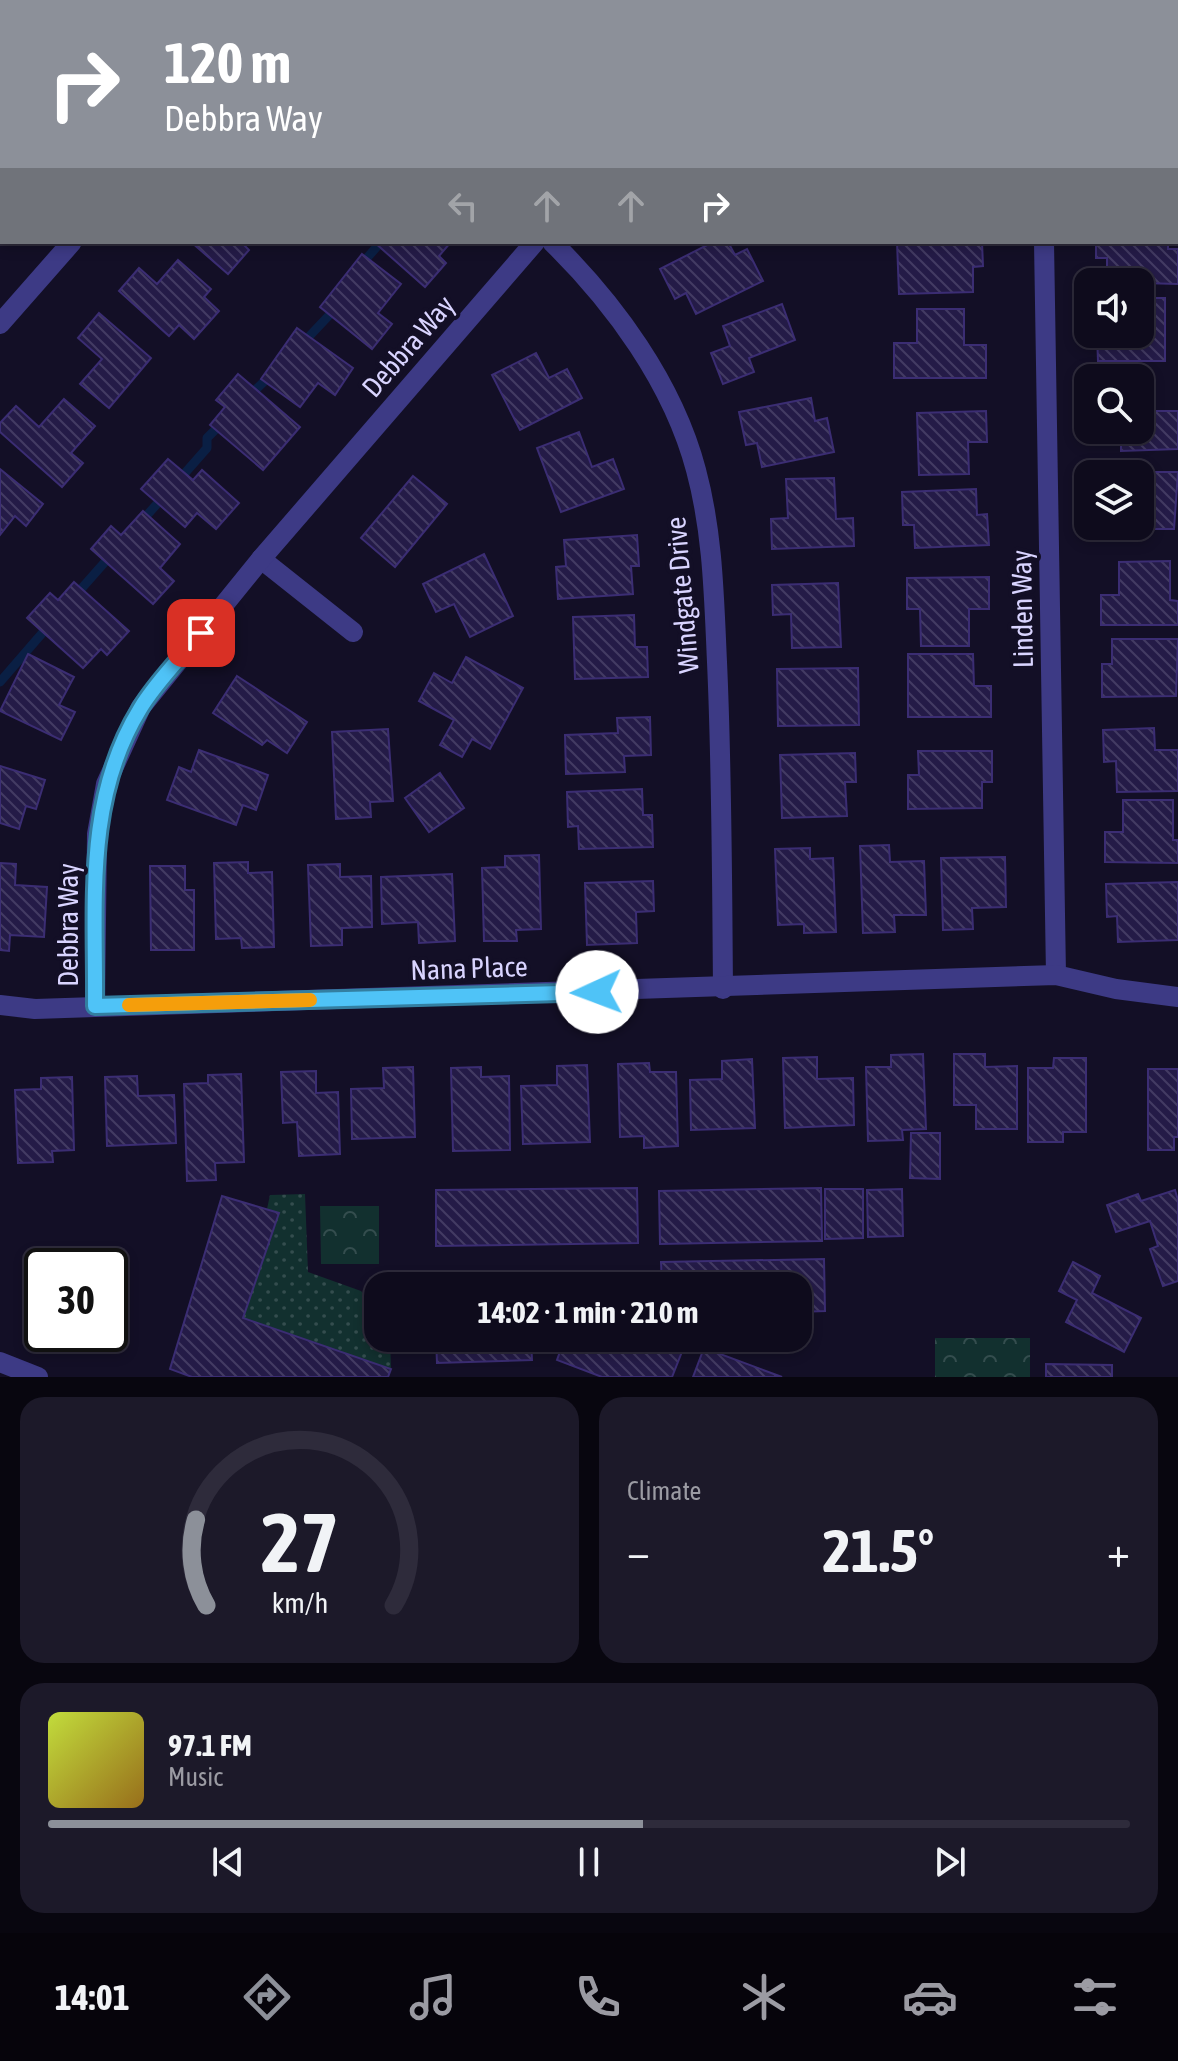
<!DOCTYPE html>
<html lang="en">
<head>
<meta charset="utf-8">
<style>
	:root { --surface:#0e0b1c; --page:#1c1929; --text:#f1f3f6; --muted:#9b9ba3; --line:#2e2b3b; --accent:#8c9099 }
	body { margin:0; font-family:"Asap Condensed",sans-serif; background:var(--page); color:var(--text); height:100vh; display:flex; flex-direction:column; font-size:30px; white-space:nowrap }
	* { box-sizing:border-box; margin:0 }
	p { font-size:26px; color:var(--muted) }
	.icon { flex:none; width:44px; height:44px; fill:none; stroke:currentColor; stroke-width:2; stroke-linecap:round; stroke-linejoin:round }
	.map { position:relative; height:1377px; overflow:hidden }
	.side { display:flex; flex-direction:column; gap:20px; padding:20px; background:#08060f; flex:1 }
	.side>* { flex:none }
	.top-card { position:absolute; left:0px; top:0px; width:1178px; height:244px; box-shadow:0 4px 12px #0003,0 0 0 2px var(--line); background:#8c9099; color:#fff; overflow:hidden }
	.fabs { position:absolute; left:1074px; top:268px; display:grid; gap:16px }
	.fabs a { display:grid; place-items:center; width:80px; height:80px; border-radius:16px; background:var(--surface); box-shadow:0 4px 12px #0003,0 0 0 2px var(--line); font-size:40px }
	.speed { position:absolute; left:24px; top:1248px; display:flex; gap:16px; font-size:40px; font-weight:700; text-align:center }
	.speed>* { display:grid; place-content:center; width:104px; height:104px; border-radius:50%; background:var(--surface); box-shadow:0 4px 12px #0003,0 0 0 2px var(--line); line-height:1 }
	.speed .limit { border:4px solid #111; border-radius:12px; background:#fff; color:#111 }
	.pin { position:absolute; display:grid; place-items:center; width:68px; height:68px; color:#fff; margin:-34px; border-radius:16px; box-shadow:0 4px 12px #0006 }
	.me { position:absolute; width:88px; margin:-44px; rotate:268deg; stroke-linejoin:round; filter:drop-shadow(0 0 6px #0008) }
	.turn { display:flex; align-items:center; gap:28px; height:168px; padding:0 32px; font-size:36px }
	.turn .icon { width:104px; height:104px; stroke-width:2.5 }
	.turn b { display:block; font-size:56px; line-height:68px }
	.lanes { display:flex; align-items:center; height:76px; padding:0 32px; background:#0003; justify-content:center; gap:40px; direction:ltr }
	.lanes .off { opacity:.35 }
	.big { font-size:60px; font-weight:700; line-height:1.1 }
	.side .widget { flex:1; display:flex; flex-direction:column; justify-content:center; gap:12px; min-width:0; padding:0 28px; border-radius:24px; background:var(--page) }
	.side .dial { align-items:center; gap:0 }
	.dial svg { height:208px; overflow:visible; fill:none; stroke:var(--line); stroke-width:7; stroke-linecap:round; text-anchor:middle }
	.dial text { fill:var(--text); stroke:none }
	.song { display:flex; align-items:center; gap:24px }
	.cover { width:96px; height:96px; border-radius:12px; background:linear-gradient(135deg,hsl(70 70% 55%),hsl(40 70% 35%)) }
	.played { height:8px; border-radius:4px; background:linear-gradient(90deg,var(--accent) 55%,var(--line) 55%) }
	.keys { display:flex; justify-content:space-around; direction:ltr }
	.heat { display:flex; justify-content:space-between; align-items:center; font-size:44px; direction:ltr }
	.side .tiles { flex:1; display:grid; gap:20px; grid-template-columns:1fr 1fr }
	.widget:last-child { grid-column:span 2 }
	.trip { position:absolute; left:364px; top:1272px; width:448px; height:80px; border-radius:24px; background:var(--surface); box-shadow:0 4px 12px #0003,0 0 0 2px var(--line); font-weight:700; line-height:80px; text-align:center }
	.dock { display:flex; height:128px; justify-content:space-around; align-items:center; background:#06040b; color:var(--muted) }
	.dock .icon { width:56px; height:56px }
	.dock .current { color:var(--accent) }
	.dock b { font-size:36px; color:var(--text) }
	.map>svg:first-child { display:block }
	.grass { fill:url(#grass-dots) }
	.park { fill:url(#park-crowns) }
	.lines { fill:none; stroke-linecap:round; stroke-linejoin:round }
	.stream { stroke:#0a1f44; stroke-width:9 }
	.building { fill:url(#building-back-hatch); stroke:#3b2d73; stroke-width:2 }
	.minor { stroke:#3d3a85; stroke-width:20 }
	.route-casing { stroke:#337fa1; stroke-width:20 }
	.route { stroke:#4fc3f7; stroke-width:14 }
	.slow { stroke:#f59e0b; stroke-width:14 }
	.labels { text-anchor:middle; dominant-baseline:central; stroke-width:8; stroke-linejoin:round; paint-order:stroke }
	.street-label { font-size:28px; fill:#d9d4ff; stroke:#130f26 }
</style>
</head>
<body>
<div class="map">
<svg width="1178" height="1377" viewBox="0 0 1178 1377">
	<defs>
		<pattern id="grass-dots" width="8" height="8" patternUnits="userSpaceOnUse" patternTransform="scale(2)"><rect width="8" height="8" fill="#12302f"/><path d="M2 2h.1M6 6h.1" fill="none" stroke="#344d4e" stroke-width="1.8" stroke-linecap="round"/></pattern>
		<pattern id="park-crowns" width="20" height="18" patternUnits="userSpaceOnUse" patternTransform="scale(2)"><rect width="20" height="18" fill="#12302f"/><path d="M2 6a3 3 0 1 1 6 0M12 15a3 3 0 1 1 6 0" fill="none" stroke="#344d4e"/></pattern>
		<pattern id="building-back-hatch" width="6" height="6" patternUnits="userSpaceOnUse" patternTransform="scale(2)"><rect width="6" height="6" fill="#241b47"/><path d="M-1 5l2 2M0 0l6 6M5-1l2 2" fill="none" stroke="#433b63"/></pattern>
	</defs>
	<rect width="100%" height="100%" fill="#130f26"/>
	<!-- grass -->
	<path class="grass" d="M305 1194 308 1272 361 1291 378 1311V1338H390L391 1369 243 1318 279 1214 267 1209 270 1195Z"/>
	<!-- park -->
	<g class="park">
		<path d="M320 1206H379V1264H321Z"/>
		<rect x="935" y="1338" width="95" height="39"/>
	</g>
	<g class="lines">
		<!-- stream -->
		<g class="stream">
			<path d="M589 2 591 0"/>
			<path d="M359 267 381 242"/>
			<path d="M302 344 336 308"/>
			<path d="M248 397 272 374"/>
			<path d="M178 481 207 448V438L223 422"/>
			<path d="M140 523 165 495"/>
			<path d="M74 597 112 554"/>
			<path d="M0 682 51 623"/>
		</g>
	</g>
	<!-- building -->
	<g class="building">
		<path d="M397 0H466L468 2H395Z"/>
		<rect x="1103" y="0" width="69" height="2"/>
		<path d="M191 242H241L249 250 228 274Z"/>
		<path d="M374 242H451L439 256 446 263 425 287Z"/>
		<path d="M713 242H728L735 255 747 249 763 281 696 314 686 293 675 299 660 269Z"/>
		<path d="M897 242H982L983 266 973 267V292L899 294Z"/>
		<path d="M1096 242H1168V249H1178V284L1107 282V258H1096Z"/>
		<path d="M362 254 401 284 378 313 392 324 372 349 320 307Z"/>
		<path d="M178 260 211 289 204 297 219 311 194 339 179 325 169 336 119 291 139 268 157 284Z"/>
		<path d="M1140 298H1165V361H1098L1097 334H1140Z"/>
		<path d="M782 304 795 340 749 358 754 372 723 384 711 353 730 346 723 326Z"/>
		<path d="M917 309H964V345H986V378H894V343H917Z"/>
		<path d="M99 313 151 358 109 408 80 384 102 359 78 338Z"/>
		<path d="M297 328 353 368 335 395 318 383 300 407 261 379Z"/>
		<path d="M536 353 549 378 567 369 582 398 520 430 492 375Z"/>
		<path d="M238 374 300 427 263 470 210 425 225 407 216 400Z"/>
		<path d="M1140 397H1153V411H1178V449L1121 451V433L1099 434V430H1140Z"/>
		<path d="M811 398 815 421 827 418 834 452 762 467 757 443 746 445 739 412Z"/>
		<path d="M64 399 95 426 71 453 83 463 62 487 0 432V423L16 406 39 427Z"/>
		<path d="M986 411 987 442H968L969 474 919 475 917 413Z"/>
		<path d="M579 432 592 467 613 459 624 489 561 512 537 448Z"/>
		<path d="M168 459 193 480 202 470 239 503 216 529 197 513 185 527 141 489Z"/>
		<path d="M0 469 43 504 26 526 15 516 0 535Z"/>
		<path d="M1109 472H1178L1174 529H1100V526H1140V474Z"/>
		<path d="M413 476 447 504 395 567 361 538Z"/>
		<path d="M834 478 836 519 853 518 854 546 772 549 771 519 788 518 786 479Z"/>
		<path d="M976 489 977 515 987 514 989 545 915 548 914 525H903L902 492Z"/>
		<path d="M143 511 180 544 160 568 174 581 153 604 91 549 111 526 121 535Z"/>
		<path d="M637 535 639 566H631L633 594 558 599 556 567 566 566 564 540Z"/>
		<path d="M484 554 513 616 470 637 454 604 436 612 423 584Z"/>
		<path d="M1170 561V600L1178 601V625H1101V595H1119V562Z"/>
		<path d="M989 577V609H969V646H921L920 609H907V578Z"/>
		<path d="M74 582 129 631 107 655 101 649 83 668 27 618 50 593 58 600Z"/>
		<path d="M838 583 841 647 792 648 791 614 773 615 772 585Z"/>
		<path d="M634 615 635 647H647L648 677 575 679 573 617Z"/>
		<path d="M1112 639H1178L1176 696 1102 697V664H1112Z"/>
		<path d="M28 654 74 677 59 705 75 712 61 740 0 711Z"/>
		<path d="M908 654H973L974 686H991V717H908Z"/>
		<path d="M466 657 523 688 490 749 472 739 462 757 440 745 454 720 419 701 434 673 452 683Z"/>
		<path d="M858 668 859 725 778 726 777 669Z"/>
		<path d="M237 676 307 722 287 753 267 740 262 745 213 713Z"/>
		<path d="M650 717 651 755 624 756 625 772 566 774 565 735 618 733 617 718Z"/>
		<path d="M1154 728 1155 750H1178V791L1117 792 1116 761 1104 762 1103 730Z"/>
		<path d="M388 729 393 801 370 802 371 817 336 819 332 732Z"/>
		<path d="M199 750 268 775 256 810 243 805 236 825 167 800 179 767 191 772Z"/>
		<path d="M918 751H992V782H982V808L908 809V775H919Z"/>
		<path d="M855 753 856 782H845L847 816 782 818 780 755Z"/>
		<path d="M0 766 45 780 36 809 26 806 19 829 0 823Z"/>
		<path d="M440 773 464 808 429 832 405 798Z"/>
		<path d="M642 789 643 815H652L653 847 579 849 578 826 568 827 567 792Z"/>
		<path d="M1123 800H1173V840H1178V863L1105 862V832H1123Z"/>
		<path d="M889 845 890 862 924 861 926 915H894L895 932 863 933 860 846Z"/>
		<path d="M810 848V859L833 858 836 932 804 933V924L778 925 775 849Z"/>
		<path d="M539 855 541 929 516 930 517 941H484L482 868 505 867V856Z"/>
		<path d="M1005 857 1006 907 972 908 973 929 943 930 941 858Z"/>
		<path d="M248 862V873L272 872 274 947 242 948 241 938 216 939 214 863Z"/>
		<path d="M0 863 16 864 15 885 47 887 44 937 10 935 9 951 0 950Z"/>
		<path d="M340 864V877L371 876 372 927 342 928V945L311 946 308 865Z"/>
		<path d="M150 866H185V890H194V950H151Z"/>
		<path d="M452 874 455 941 419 943 418 922 382 924 381 877Z"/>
		<path d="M653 881 654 911 636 912 637 943 587 945 585 883Z"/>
		<path d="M1178 882V940L1118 942 1117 916 1107 917 1106 884Z"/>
		<path d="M923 1054 926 1129 902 1130 903 1140 868 1141 866 1067H891V1055Z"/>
		<path d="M954 1054H985V1067L1017 1066V1129H976V1105H954Z"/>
		<path d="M817 1057V1079L853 1078 854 1125 785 1128 783 1058Z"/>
		<path d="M1054 1058H1086V1132H1063V1142H1028V1068H1053Z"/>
		<path d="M752 1059 755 1128 691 1130 690 1080 722 1079V1061Z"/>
		<path d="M649 1063 650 1072H676L678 1146 644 1148V1136L620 1137 618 1064Z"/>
		<path d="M587 1065 590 1142 523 1144 521 1086 557 1085V1066Z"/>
		<path d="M413 1067 415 1137 352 1139 351 1089 384 1088 383 1068Z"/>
		<path d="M481 1067V1077L509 1076 510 1150 453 1151 451 1068Z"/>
		<path d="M1148 1069H1178V1137H1174V1150H1148Z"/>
		<path d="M316 1071V1093L338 1092 340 1154 299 1156 297 1122 283 1123 281 1072Z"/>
		<path d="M241 1074 244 1162 215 1163 216 1180 187 1181 184 1084 208 1083V1075Z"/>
		<path d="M137 1076 138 1096 174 1095 176 1143 107 1146 105 1077Z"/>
		<path d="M72 1077 74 1150 52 1151 53 1162 18 1163 15 1090 41 1089V1078Z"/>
		<path d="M911 1133H940V1179L910 1178Z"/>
		<path d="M637 1188 638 1243 436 1246V1190Z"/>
		<path d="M821 1188 822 1241 660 1244 659 1191Z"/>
		<path d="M825 1189H863V1238L825 1239Z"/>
		<path d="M902 1189 903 1236 868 1237 867 1190Z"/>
		<path d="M1175 1190 1178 1200V1281L1163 1286 1150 1249 1158 1246 1150 1221 1116 1232 1107 1205 1138 1194 1141 1201Z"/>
		<path d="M222 1196 279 1213 243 1318 391 1369 388 1377H192L170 1369Z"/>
		<path d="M824 1259 825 1311 798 1312V1286H662L661 1262Z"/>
		<path d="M1073 1262 1100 1276 1092 1293 1141 1318 1124 1352 1066 1322 1077 1300 1059 1291Z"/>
		<path d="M530 1272V1286H435V1275Z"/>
		<path d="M436 1338H531L532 1360 437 1363Z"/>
		<path d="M565 1338H670L685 1344 672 1377H602L557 1360Z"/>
		<path d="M704 1348 782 1377H693Z"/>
		<path d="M1046 1364 1112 1365V1377H1046Z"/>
	</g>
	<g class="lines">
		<!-- minor -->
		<g class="minor">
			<path d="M278 0 281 2"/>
			<path d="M1038 0 1039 2"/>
			<path d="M0 184 2 185"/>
			<path d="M552 242C614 303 673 383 696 470 713 533 714 597 717 662 722 771 722 880 723 989"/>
			<path d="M1044 242 1056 975"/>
			<path d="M0 324 72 242"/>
			<path d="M261 559 353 632"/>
			<path d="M0 1005 35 1009 1056 975 1116 989 1178 997"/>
			<path d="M95 1006 97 834 106 784 141 707 261 559 535 242"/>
			<path d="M0 1362 38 1377"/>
		</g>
	</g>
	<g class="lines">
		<!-- route casing -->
		<g class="route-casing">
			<path id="route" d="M201 633C181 658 156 682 140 709 84 800 96 905 95 1006L597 992"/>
		</g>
		<!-- route -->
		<use href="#route" class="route"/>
		<!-- slow -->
		<path class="slow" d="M129 1005 310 1000"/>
	</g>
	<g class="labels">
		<!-- street labels -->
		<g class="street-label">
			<text transform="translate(408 346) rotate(-49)">Debbra Way</text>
			<text transform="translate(682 595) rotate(-95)">Windgate Drive</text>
			<text transform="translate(1022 609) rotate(-91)">Linden Way</text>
			<text transform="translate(68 925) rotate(-90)">Debbra Way</text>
			<text transform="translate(469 968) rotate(-2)">Nana Place</text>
		</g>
	</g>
</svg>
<div class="fabs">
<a><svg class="icon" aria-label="sound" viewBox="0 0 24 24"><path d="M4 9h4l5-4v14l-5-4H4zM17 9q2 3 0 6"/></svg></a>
<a><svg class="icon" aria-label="search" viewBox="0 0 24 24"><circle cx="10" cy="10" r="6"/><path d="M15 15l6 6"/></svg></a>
<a><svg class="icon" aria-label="layers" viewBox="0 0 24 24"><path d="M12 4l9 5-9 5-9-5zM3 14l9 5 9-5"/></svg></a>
</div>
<div class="speed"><div class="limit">30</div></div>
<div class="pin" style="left:201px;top:633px;background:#d93025"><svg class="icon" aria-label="arrive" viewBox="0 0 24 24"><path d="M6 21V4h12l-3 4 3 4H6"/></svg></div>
<svg class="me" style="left:597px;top:992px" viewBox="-20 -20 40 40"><circle r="19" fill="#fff"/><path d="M0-13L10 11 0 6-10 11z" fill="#4fc3f7"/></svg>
<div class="trip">14:02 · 1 min · 210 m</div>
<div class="top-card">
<div class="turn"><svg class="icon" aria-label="right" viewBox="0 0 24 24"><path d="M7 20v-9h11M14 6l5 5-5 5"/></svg><div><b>120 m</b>Debbra Way</div></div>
<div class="lanes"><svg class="icon off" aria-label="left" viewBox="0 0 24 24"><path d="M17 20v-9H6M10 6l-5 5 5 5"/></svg><svg class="icon off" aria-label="ahead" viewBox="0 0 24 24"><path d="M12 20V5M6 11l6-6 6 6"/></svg><svg class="icon off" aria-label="ahead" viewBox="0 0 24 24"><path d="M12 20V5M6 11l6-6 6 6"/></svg><svg class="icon" aria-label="right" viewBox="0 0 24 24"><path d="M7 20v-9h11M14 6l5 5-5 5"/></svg></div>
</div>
</div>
<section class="side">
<div class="tiles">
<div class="widget dial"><svg viewBox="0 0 100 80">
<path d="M14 69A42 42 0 1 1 86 69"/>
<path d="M14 69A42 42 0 0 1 10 36" stroke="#8c9099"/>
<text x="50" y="56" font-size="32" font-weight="700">27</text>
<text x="50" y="72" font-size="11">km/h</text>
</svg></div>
<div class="widget"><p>Climate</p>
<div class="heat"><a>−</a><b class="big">21.5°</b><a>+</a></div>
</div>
<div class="widget">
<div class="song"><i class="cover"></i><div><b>97.1 FM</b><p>Music</p></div></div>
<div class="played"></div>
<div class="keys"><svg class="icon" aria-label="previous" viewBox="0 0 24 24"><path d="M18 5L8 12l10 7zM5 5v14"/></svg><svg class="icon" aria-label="pause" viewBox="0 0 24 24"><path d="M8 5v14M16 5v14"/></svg><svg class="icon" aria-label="next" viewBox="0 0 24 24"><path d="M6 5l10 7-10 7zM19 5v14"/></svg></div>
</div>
</div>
</section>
<nav class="dock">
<b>14:01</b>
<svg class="icon current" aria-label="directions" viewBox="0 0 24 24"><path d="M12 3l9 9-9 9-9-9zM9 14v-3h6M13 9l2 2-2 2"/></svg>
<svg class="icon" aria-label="music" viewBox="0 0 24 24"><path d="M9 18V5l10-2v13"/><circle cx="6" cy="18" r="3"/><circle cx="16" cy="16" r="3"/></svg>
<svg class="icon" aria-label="phone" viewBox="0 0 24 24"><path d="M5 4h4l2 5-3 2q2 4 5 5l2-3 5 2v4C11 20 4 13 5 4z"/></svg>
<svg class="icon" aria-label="climate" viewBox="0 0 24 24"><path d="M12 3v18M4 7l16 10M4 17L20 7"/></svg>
<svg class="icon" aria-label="car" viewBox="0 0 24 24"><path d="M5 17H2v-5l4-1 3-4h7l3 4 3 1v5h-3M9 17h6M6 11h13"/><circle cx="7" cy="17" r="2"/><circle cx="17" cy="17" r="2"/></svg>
<svg class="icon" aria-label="filters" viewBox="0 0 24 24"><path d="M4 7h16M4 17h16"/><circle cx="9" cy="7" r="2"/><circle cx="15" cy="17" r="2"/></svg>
</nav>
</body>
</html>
